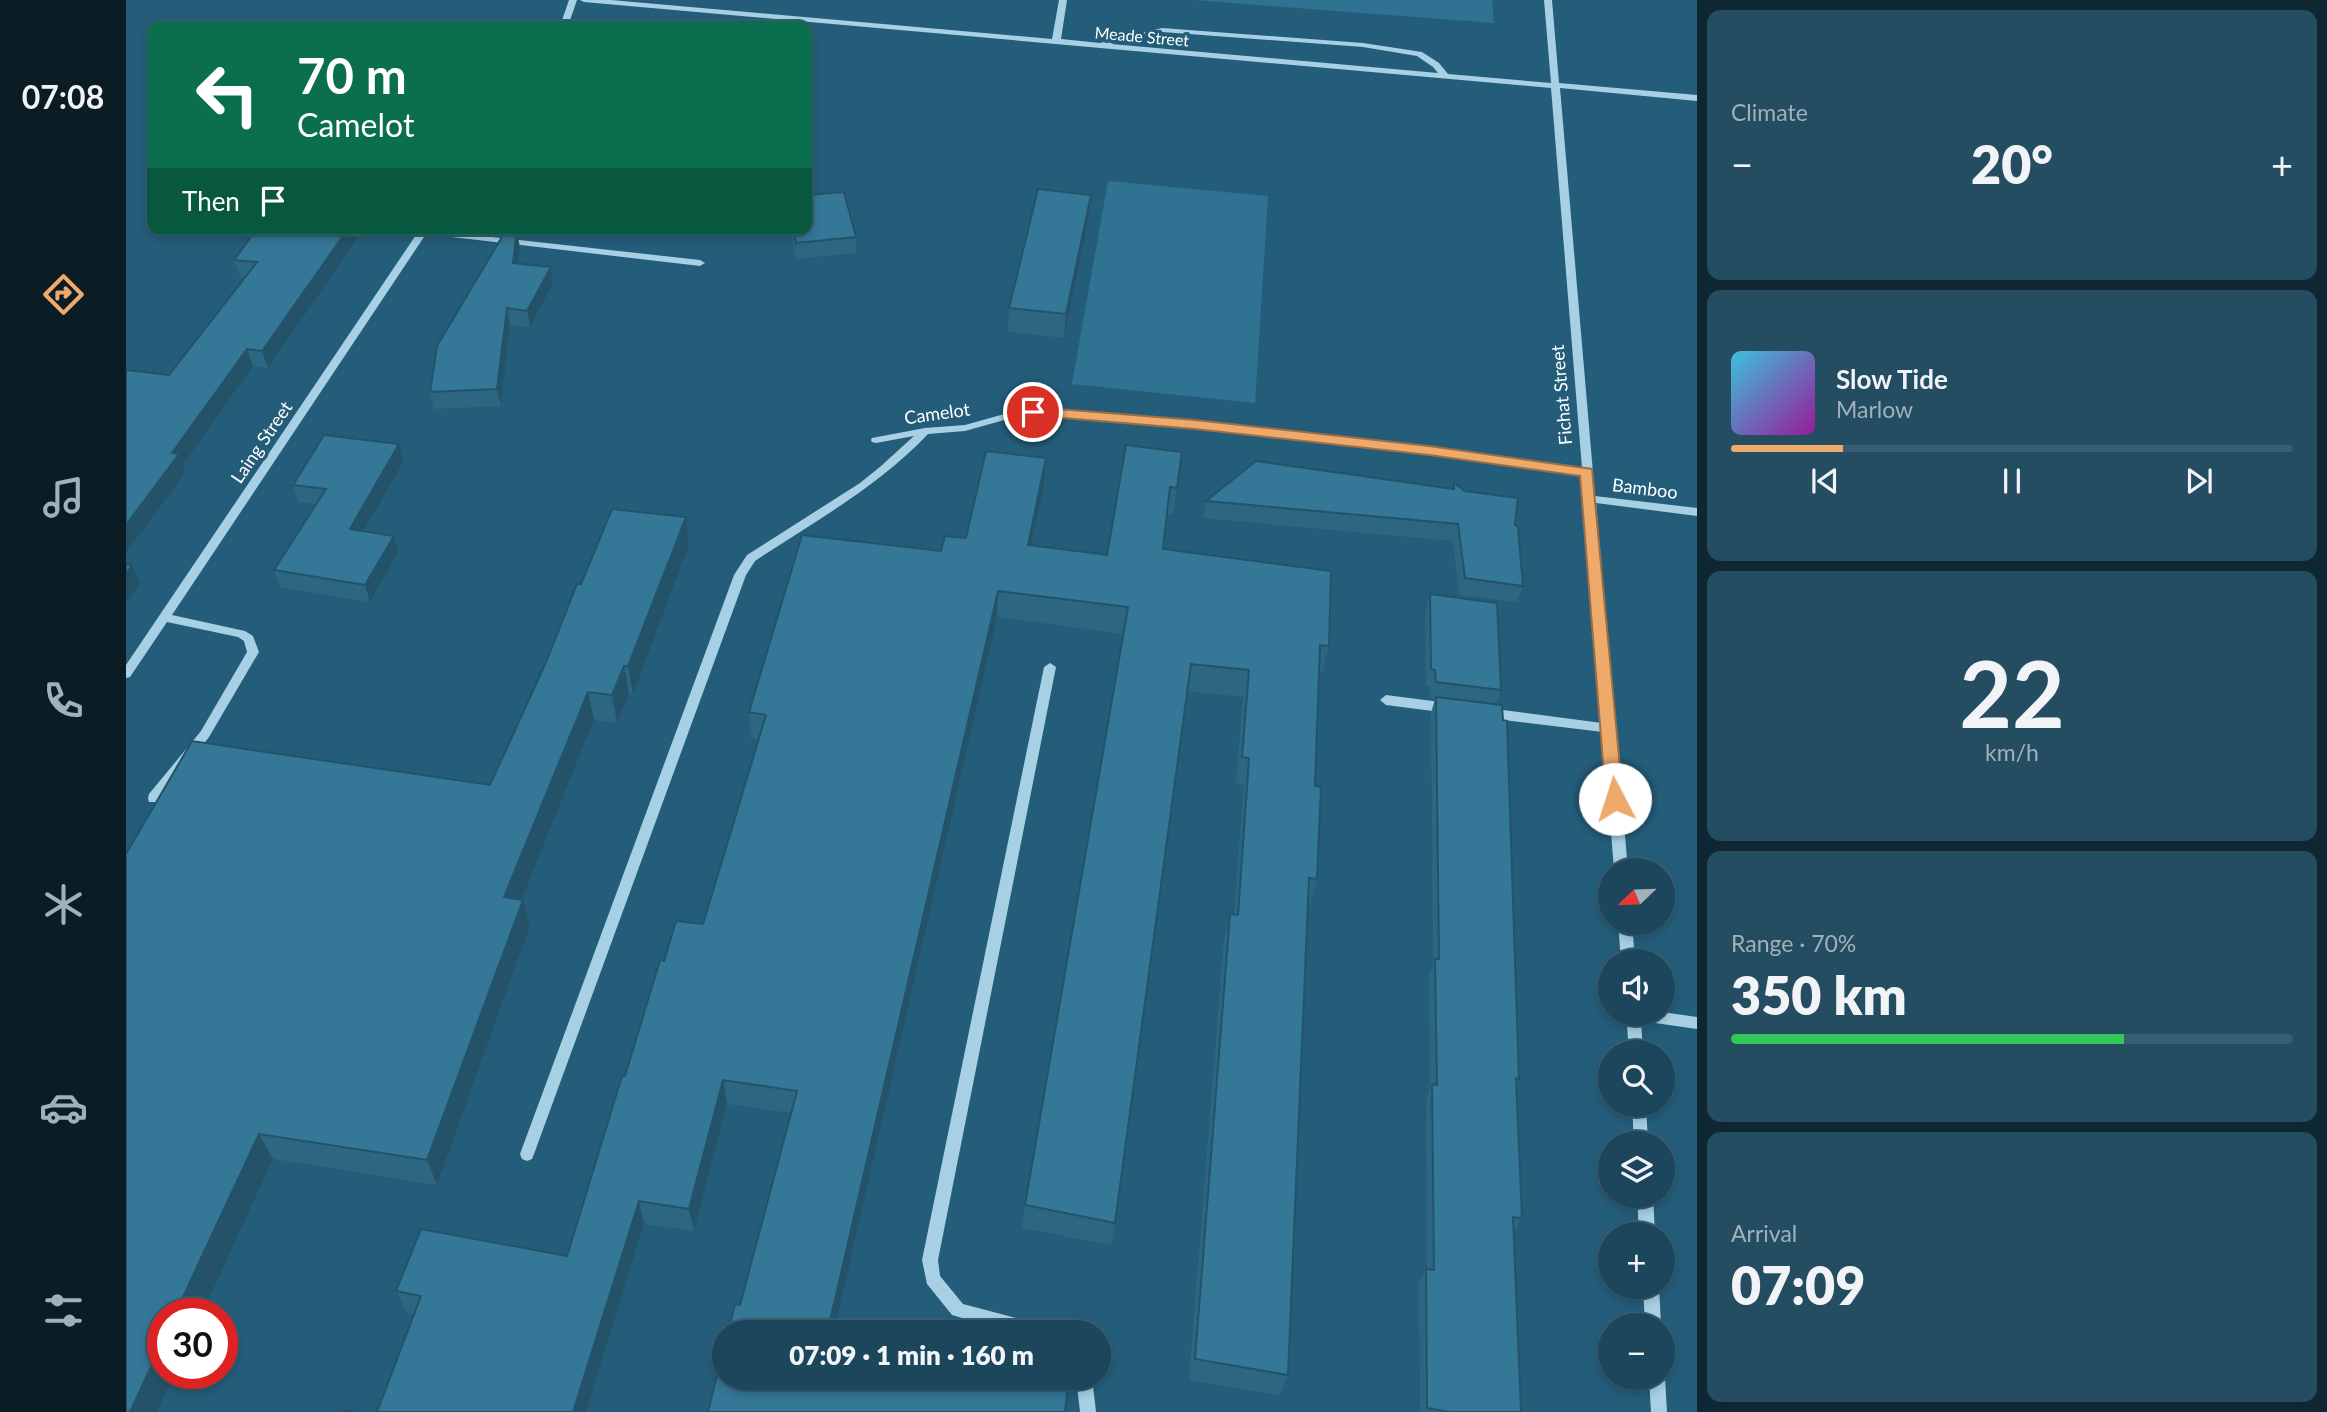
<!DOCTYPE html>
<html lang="en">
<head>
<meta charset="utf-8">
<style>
	:root { --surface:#1b465c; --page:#244d62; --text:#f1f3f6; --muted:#a0b1bb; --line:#395e72; --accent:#eeaa6b }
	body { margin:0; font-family:Lato,sans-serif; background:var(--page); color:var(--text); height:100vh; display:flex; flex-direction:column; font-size:26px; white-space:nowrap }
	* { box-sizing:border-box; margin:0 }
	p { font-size:23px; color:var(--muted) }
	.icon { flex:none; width:38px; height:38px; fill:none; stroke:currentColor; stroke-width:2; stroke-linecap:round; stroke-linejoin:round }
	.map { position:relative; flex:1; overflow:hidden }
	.side { display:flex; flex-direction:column; gap:10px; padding:10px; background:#0f2633; width:630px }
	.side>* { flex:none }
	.top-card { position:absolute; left:21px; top:21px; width:665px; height:214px; border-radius:14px; box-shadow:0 4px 10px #0003,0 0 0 2px var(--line); background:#0b6e4f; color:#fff; overflow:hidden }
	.needle { width:46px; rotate:247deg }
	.controls { position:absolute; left:1472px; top:858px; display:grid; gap:14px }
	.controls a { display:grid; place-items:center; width:77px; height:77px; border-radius:50%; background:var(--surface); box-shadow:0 4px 10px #0003,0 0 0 2px var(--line); font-size:35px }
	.speed { position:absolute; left:21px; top:1298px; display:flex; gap:14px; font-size:35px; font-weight:700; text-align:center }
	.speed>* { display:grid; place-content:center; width:91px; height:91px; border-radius:50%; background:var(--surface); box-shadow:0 4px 10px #0003,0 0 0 2px var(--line); line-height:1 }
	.speed .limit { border:10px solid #d22; background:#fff; color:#111 }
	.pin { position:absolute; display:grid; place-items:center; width:60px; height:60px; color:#fff; margin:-30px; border:4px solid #fff; border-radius:50%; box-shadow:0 2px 7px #0007 }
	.me { position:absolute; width:77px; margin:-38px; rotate:355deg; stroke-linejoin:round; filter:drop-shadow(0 0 5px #0008) }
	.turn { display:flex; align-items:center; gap:24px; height:147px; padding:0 35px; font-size:32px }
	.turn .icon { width:91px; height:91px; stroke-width:2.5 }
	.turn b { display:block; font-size:49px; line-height:60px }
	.then { display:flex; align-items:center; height:66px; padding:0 35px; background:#0003; gap:14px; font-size:26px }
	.big { font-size:52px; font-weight:800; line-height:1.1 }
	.side .tile { flex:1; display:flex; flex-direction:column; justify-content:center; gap:10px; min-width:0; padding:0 24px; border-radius:14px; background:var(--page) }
	.side .dial { align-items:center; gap:0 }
	.dial b { font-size:91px; line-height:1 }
	.song { display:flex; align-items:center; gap:21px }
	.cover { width:84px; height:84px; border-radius:10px; background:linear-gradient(135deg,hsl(190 70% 55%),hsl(300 70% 35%)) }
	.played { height:7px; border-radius:4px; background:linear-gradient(90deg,var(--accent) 20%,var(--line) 20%) }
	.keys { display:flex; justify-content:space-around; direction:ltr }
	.heat { display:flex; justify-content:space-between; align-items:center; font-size:38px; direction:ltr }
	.charge { height:10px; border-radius:5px; background:linear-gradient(90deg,#34c759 70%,var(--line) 0) }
	.trip { position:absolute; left:586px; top:1320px; width:399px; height:70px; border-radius:35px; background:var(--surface); box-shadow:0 4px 10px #0003,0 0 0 2px var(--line); font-weight:800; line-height:70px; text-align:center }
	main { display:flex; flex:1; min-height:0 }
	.menu { display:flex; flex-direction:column; width:126px; justify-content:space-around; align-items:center; background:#0b1c25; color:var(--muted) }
	.menu .icon { width:49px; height:49px }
	.menu .on { color:var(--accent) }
	.menu b { font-size:32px; color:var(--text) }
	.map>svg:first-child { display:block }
	.green { fill:#2f7291 }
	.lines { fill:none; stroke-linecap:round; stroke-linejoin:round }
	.minor { fill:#a7d0e4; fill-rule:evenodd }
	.wall { fill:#2d6681 }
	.shaded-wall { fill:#245369 }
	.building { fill:#347796; stroke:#245369; stroke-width:2 }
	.route { fill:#eeaa6b; stroke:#9b6e46; stroke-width:2 }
	.labels { text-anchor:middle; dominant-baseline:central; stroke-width:7; stroke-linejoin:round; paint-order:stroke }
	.far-street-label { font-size:16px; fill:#fff; stroke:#245d7a }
	.street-label { font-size:18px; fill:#fff; stroke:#245d7a }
</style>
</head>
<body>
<main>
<nav class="menu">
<b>07:08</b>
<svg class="icon on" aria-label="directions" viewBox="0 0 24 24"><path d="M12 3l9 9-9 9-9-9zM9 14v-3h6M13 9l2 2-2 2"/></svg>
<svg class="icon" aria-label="music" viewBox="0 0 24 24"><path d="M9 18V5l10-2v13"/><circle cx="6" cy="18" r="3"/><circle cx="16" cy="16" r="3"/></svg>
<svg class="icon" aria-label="phone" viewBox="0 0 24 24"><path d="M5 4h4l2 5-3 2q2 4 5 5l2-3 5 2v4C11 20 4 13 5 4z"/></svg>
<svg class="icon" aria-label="climate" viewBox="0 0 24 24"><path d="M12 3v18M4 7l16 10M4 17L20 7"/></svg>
<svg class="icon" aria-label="car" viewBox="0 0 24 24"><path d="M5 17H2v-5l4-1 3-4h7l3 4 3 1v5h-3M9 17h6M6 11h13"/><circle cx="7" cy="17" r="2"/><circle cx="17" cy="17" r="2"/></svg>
<svg class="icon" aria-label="filters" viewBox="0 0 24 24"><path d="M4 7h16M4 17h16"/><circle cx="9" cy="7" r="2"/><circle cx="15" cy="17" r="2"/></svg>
</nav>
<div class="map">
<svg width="1571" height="1412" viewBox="0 0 1571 1412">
	<rect width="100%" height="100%" fill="#245d7a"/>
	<!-- green -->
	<g class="green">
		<path d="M1067 0H1366L1368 23Z"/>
		<path d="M982 181 1142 196 1129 403 946 384Z"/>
	</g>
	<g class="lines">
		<!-- minor -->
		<g class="minor">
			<path d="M443 0H451L442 26H434Z"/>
			<path d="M454 0H485L926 39 933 0H941L935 39 974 43 1036 28 1237 43 1296 52 1313 63 1322 74 1425 83 1418 0H1426L1433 83 1571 95V101L1434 88 1469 496 1571 508V516L1470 503 1502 870H1488L1477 732 1361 718 1355 713 1361 708 1476 723 1456 475 1303 453 929 415 889 417 839 431 802 434C752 487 689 521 629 561L620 575 408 1154 406 1159 401 1161 396 1159 394 1154 608 575 621 555 734 483 755 466 788 436 750 443 746 442 745 440 746 438 799 428 839 425 889 411 929 409 1303 447 1456 468 1425 88 458 2ZM1036 32 1237 47 1291 56 1307 67 1312 73 985 44Z"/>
			<path d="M294 229 574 260 579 263 574 266 300 234 46 615 119 631 127 636 133 652 83 737 33 802H23L22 798 23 794 75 731 121 652 118 641 112 637 41 622 4 677 0 678V665Z"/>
			<path d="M924 663 930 667 812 1260 814 1276 837 1304 913 1324 919 1326 921 1332H883L826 1315 801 1284 796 1260 918 667Z"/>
			<path d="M1260 695 1322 703 1328 708 1322 713 1260 705 1254 700Z"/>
			<path d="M1492 922H1506L1509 961H1495Z"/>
			<path d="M1536 1012 1571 1017V1029L1515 1021 1517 1052H1503L1500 1013Z"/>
			<path d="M1506 1104H1520L1522 1143H1508Z"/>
			<path d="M1511 1195H1527L1529 1234H1513Z"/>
			<path d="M1517 1286H1533L1535 1325H1519Z"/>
			<path d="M1536 1371 1539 1377 1541 1412H1525L1523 1377H1536Z"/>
			<path d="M950 1377H966L970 1412H954Z"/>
		</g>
	</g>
	<!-- wall -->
	<g class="wall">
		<path d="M965 195 963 218 938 338 882 332 883 308Z"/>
		<path d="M131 229H238L142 368 127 366 57 465 60 472 0 553 43 375 119 278 114 277 108 260Z"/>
		<path d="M664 229H681L730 237V253L670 259Z"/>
		<path d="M394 248 392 264 425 267 427 284 404 327 384 325 375 406 308 409 304 392Z"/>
		<path d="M1056 452 1047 515 1041 514 1037 549 1203 646 1196 673H1193L1189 786 1191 879 1184 905H1181L1162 1375 1154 1396 1063 1380 1098 939 1104 914H1108L1118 785 1110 784 1117 697 1061 691 989 1223 985 1245 896 1228 899 1205 997 634 871 617 614 1305 665 1113 601 1104 568 1231 518 1224 460 1412 288 1314 281 1313 270 1291 441 1256 499 1076 538 961 577 924 633 740 625 739 623 712 815 551 840 538 918 485 906 546 981 555Z"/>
		<path d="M278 461 237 532 268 536 272 553 244 602 154 587 148 570 190 504 173 502 167 485Z"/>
		<path d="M1328 483 1389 525 1397 586 1391 602 1333 595 1327 541 1077 518 1080 501 1326 489Z"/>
		<path d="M563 545 507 694 503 693 491 723 468 720 395 900 404 926 311 1185 147 1159 76 1314H37L49 1374 31 1412H0V854L364 785 455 584Z"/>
		<path d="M1304 594 1375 690 1370 704 1393 1079 1390 1086 1396 1218 1388 1232 1395 1412H1294L1293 1283 1300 1269H1301L1300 1099 1304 1089 1303 974 1307 965 1305 713 1309 699 1304 698V686H1300L1299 611Z"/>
	</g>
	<!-- shaded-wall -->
	<g class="shaded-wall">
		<path d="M965 195 963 218 938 338 940 314Z"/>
		<path d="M222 229H238L142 368 136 351Z"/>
		<path d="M391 231 394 248 390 279 387 263Z"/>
		<path d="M425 267 427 284 404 327 401 311Z"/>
		<path d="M381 308 384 325 375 406 371 389Z"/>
		<path d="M121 349 127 366 57 465 60 472 0 553V525L46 453Z"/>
		<path d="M273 444 278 461 229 546 224 529Z"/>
		<path d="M920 458 918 485 900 572 902 545Z"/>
		<path d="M560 517 563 545 507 694 502 666Z"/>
		<path d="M268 536 272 553 244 602 239 585Z"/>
		<path d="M6 565 14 583 0 603V574Z"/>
		<path d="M872 591 871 617 708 1332 704 1321Z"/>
		<path d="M498 666 503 693 491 723 486 695Z"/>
		<path d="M462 692 468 720 386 923 378 897Z"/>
		<path d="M397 900 404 926 311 1185 301 1160Z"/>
		<path d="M597 1080 601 1104 568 1231 563 1209Z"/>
		<path d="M133 1134 147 1159 76 1314H49Z"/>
		<path d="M513 1201 518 1224 460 1412H447Z"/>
		<path d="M37 1341V1374H49L31 1412H4Z"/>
	</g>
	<!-- building -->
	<g class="building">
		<path d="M280 23 317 26H278Z"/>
		<path d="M912 189 965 195 940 314 883 308Z"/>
		<path d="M718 192 730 237 670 243 667 229H681V195Z"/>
		<path d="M131 229H222L136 351 121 349 46 453 53 454 0 525V370L43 375 131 262 108 260Z"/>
		<path d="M380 230 391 231 387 263 425 267 401 311 381 308 371 389 304 392 311 346Z"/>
		<path d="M198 435 273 444 224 529 268 536 239 585 148 570 200 489 167 485Z"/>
		<path d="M1000 445 1056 452 1051 488 1044 487 1037 549 1205 571 1203 646 1194 645 1189 786 1195 787 1191 879 1183 878 1162 1375 1069 1359 1104 914 1112 915 1123 758 1116 757 1123 670 1065 664 989 1223 899 1205 1002 607 872 591 704 1321 767 1332H602L609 1304 614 1305 671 1091 597 1080 563 1209 513 1201 447 1412H251L295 1296 270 1291 295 1229 441 1256 496 1076H499L534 960 538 961 550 921 577 924 640 715 623 712 676 535 815 551 819 536 840 538 860 451 920 458 902 545 981 555Z"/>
		<path d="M1130 461 1328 489V483L1339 491 1392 498 1389 525 1392 527 1397 586 1339 578 1332 524 1080 501Z"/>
		<path d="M486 509 560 517 502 666H498L486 695 462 692 378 897 397 900 301 1160 133 1134 49 1314H37V1341L4 1412H0V854L66 741 364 785 420 662 451 584H455Z"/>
		<path d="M0 564 6 565 0 574Z"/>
		<path d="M1304 594 1371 603 1375 690 1310 682 1309 670 1305 669Z"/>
		<path d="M1310 697 1376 705 1377 720 1381 721 1393 1079 1390 1078 1396 1218 1387 1217 1395 1412H1323L1301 1408 1300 1269 1308 1270 1306 1084 1311 1085 1309 959H1313Z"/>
		<path d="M598 1346V1377H943L939 1412H582Z"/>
		<path d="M214 1409 227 1412H213Z"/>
	</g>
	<!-- route -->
	<path class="route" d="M907 407 1069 420 1303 446 1466 469 1497 799 1494 803H1483L1480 799 1454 476 1303 455 1069 429 902 415V409Z"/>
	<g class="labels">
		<!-- far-street labels -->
		<g class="far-street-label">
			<text transform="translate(1016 36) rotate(5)">Meade Street</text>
		</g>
		<!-- street labels -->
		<g class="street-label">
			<text transform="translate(1435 395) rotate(-95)">Fichat Street</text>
			<text transform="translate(811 413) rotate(-8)">Camelot</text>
			<text transform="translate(135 442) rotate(-56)">Laing Street</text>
			<text transform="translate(1519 488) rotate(7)">Bamboo</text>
		</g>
	</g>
</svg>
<div class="controls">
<a><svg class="needle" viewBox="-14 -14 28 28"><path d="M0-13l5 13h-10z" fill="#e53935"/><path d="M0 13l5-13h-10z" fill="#a0b1bb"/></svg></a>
<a><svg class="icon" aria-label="sound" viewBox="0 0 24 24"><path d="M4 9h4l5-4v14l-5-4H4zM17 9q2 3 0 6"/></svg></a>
<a><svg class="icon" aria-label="search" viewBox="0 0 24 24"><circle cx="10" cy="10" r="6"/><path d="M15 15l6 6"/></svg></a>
<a><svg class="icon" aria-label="layers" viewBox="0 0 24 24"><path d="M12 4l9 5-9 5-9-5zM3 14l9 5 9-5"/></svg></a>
<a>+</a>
<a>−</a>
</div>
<div class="speed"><div class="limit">30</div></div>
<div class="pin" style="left:907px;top:412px;background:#d93025"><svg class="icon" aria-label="arrive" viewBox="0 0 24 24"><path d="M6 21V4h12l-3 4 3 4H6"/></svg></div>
<svg class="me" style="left:1489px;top:799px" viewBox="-20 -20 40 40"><circle r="19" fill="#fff"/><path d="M0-13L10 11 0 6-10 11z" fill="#eeaa6b"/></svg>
<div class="trip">07:09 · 1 min · 160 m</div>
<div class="top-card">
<div class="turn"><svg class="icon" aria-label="left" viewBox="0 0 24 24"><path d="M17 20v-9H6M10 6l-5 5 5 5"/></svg><div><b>70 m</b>Camelot</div></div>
<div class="then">Then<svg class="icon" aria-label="arrive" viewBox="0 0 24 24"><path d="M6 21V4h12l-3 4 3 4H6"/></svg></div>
</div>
</div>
<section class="side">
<div class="tile"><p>Climate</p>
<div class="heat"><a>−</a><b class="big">20°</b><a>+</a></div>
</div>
<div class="tile">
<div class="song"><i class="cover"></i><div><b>Slow Tide</b><p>Marlow</p></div></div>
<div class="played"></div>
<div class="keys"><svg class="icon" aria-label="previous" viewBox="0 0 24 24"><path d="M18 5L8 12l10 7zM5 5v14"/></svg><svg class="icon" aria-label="pause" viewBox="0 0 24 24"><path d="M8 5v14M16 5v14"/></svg><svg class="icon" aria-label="next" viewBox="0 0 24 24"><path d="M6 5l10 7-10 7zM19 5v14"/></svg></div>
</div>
<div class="tile dial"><b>22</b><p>km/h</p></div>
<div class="tile"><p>Range · 70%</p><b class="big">350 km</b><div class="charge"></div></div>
<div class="tile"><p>Arrival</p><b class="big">07:09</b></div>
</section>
</main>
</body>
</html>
